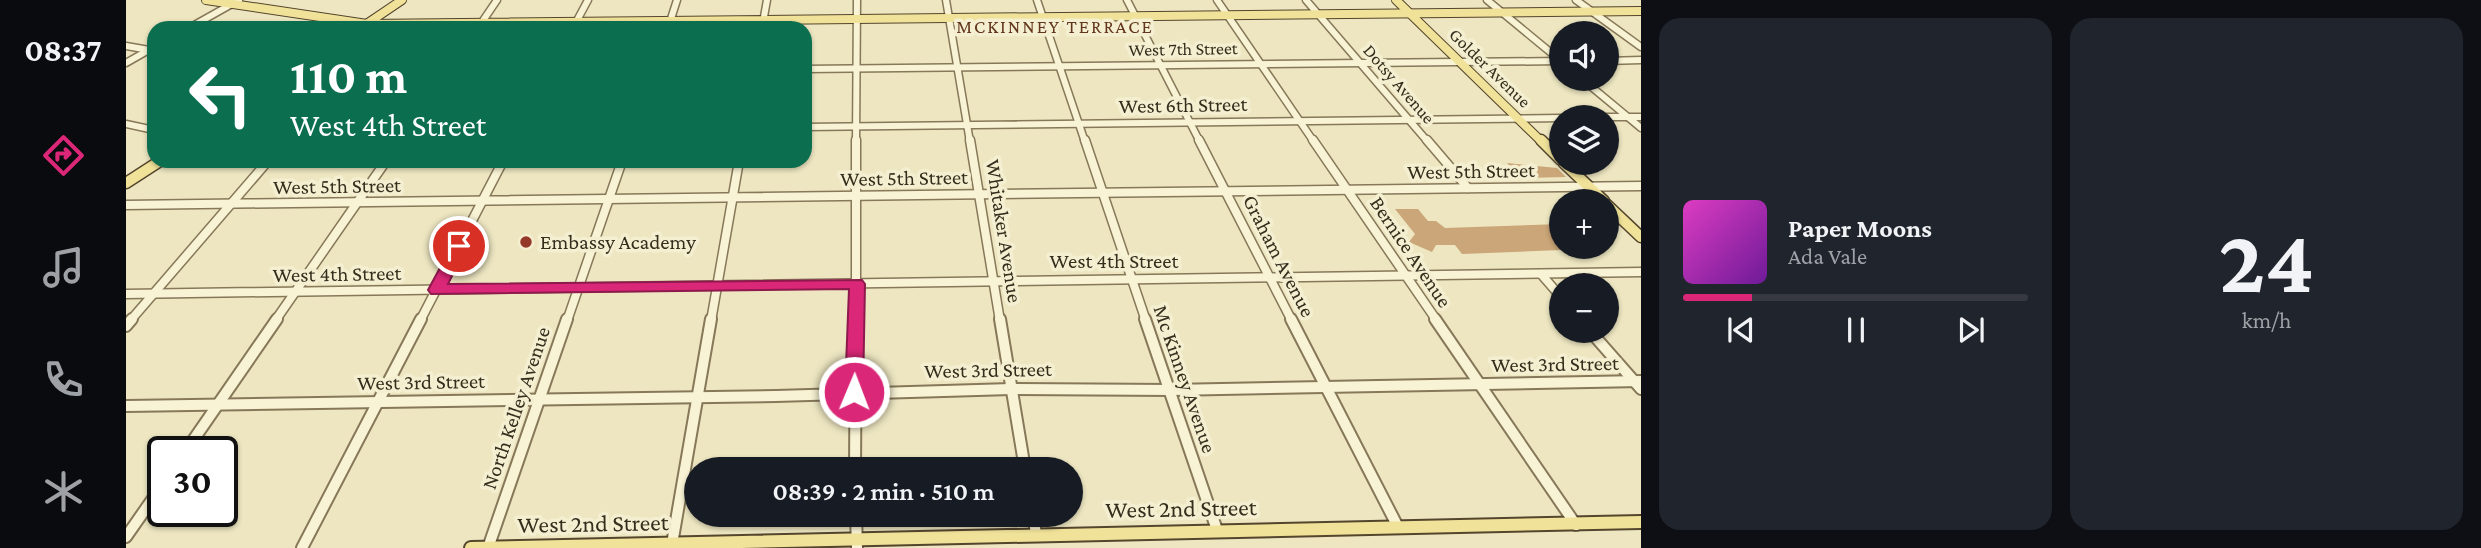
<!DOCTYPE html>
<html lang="en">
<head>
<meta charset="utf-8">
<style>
	:root { --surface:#171b24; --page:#20242c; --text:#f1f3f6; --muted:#9ea1a6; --line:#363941; --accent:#db2777 }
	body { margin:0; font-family:"Crimson Pro",serif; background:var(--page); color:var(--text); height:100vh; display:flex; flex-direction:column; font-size:26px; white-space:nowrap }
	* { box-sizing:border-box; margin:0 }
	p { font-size:23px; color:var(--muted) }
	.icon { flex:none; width:38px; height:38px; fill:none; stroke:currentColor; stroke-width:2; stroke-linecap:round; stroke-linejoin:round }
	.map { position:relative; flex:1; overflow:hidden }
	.drawer { display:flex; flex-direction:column; gap:18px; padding:18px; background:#0d0f14; width:840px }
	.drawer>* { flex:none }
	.guide { position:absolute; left:21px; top:21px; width:665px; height:147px; border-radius:21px; box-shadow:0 2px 5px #0004; background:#0b6e4f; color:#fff; overflow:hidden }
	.fabs { position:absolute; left:1423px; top:21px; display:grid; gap:14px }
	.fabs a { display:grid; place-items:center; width:70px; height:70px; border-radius:50%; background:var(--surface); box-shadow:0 2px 5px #0004; font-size:35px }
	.speed { position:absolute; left:21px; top:436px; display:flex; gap:14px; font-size:35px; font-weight:700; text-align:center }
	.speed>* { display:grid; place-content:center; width:91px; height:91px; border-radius:50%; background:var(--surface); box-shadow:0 2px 5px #0004; line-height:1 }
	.speed .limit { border:4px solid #111; border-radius:10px; background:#fff; color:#111 }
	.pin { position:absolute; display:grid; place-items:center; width:60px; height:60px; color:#fff; margin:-30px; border:4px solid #fff; border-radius:50%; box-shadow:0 2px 7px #0007 }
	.me { position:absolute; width:77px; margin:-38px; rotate:1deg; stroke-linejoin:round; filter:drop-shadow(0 0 5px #0008) }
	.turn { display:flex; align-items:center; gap:24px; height:147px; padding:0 28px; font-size:32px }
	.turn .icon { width:91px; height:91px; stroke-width:2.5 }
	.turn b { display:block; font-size:49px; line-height:60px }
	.drawer .widget { flex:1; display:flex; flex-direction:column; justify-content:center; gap:10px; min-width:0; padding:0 24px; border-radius:21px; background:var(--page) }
	.drawer .dial { align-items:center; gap:0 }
	.dial b { font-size:91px; line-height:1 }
	.song { display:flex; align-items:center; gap:21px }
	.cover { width:84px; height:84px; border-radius:10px; background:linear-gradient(135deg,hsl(310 70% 55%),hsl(280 70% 35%)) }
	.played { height:7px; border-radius:4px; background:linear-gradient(90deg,var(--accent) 20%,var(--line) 20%) }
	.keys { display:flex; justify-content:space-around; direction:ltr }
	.drawer .tiles { flex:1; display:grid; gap:18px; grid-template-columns:repeat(2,1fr) }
	.trip { position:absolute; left:558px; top:457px; width:399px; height:70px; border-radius:35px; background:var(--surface); box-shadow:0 2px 5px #0004; font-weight:600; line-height:70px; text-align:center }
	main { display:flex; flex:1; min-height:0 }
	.dock { display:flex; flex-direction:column; width:126px; justify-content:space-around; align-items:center; background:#090b0e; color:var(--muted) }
	.dock .icon { width:49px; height:49px }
	.dock .on { color:var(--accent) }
	.dock b { font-size:32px; color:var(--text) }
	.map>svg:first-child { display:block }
	.building { fill:#cba678 }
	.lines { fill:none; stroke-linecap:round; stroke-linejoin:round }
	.minor-far2-casing { stroke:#867859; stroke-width:9 }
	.minor-far1-casing { stroke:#867859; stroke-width:11 }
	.minor-casing { stroke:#867859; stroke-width:14 }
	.major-far2-casing { stroke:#54452d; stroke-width:10 }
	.major-far1-casing { stroke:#54452d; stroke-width:13 }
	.major-casing { stroke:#54452d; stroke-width:16 }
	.minor-far2 { stroke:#f8f3d4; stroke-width:6 }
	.minor-far1 { stroke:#f8f3d4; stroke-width:8 }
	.minor { stroke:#f8f3d4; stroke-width:10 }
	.major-far2 { stroke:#f0e299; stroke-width:8 }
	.major-far1 { stroke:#f0e299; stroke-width:10 }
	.major { stroke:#f0e299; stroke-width:12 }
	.route { fill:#db2777; stroke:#8e194d; stroke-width:2 }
	.poi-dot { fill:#94392a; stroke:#f5efd1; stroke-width:2.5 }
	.labels { text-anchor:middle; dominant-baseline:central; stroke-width:7; stroke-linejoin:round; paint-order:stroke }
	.far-street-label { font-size:18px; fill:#362d1d; stroke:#f5efd1 }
	.far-neighbourhood-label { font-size:19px; letter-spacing:2px; fill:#62361d; stroke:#f5efd1 }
	.street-label { font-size:21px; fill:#362d1d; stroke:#f5efd1 }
	.poi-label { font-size:21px; fill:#362d1d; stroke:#f5efd1; text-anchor:start }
	.near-street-label { font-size:24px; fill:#362d1d; stroke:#f5efd1 }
</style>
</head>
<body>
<main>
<nav class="dock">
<b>08:37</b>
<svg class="icon on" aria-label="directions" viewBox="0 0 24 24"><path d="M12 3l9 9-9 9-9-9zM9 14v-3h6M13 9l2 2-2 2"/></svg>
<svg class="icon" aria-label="music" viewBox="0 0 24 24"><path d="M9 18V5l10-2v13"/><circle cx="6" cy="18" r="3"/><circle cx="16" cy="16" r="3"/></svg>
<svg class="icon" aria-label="phone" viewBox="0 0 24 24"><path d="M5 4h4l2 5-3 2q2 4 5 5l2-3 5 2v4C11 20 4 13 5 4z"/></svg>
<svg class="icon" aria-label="climate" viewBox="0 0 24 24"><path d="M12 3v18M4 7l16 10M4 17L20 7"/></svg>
</nav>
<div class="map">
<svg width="1515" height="548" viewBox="0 0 1515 548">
	<rect width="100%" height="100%" fill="#ede6c1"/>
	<!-- building -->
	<g class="building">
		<path d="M1381 163 1431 168 1440 177 1395 178Z"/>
		<path d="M1269 209H1292L1302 221H1310L1319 228 1435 224V250L1336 254 1329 245H1310L1306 252 1283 242 1289 234Z"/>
	</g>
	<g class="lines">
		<!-- minor-far2 casing -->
		<g class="minor-far2-casing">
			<g id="minor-far2">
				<path d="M820 0 844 142"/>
				<path d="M911 0 959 142"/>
				<path d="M1001 0 1074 142"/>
				<path d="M1091 0 1188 142"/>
				<path d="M1180 0 1302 142"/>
				<path d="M1361 0 1435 61"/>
				<path d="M1450 0 1515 47"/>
				<path d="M63 28 113 0"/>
				<path d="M352 28 371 0"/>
				<path d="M447 28 462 0"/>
				<path d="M542 28 551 0"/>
				<path d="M636 28 641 0"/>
				<path d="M0 46 23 50"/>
				<path d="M1480 61 1515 60"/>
				<path d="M0 63 28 47"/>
				<path d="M679 69 1435 61"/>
				<path d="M1456 79 1515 128"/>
				<path d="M1480 117H1515"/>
				<path d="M0 124 28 130"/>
				<path d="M679 127 1435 118"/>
				<path d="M730 142 731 0"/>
			</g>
		</g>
		<!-- minor-far1 casing -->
		<g class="minor-far1-casing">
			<g id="minor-far1">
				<path d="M844 140 874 321"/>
				<path d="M959 140 1020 321"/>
				<path d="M1073 140 1166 321"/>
				<path d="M1187 140 1311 321"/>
				<path d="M1301 140 1342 188"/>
				<path d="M0 205 1515 186"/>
				<path d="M1415 274 1435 297"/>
				<path d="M0 294 1515 272"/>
				<path d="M4 321 142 161"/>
				<path d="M149 321 260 161"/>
				<path d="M294 321 377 161"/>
				<path d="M441 321 496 161"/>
				<path d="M585 321 613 161"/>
				<path d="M730 321V140"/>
			</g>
		</g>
		<!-- minor casing -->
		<g class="minor-casing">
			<g id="minor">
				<path d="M874 319 899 469"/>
				<path d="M1019 319 1091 530"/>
				<path d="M1165 319 1272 527"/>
				<path d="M1309 319 1450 525"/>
				<path d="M0 326 6 319"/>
				<path d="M1464 331 1515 389"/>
				<path d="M0 406 650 396 885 389 1045 390 1515 381"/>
				<path d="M59 452 151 319"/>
				<path d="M729 469 730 319"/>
				<path d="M730 514 731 548"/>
				<path d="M907 514 910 534"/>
				<path d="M0 537 37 484"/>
				<path d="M546 544 585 319"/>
				<path d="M176 548 295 319"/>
				<path d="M362 548 441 319"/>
			</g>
		</g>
		<!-- major-far2 casing -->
		<g class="major-far2-casing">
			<g id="major-far2">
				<path d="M80 0 241 24 1515 11"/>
				<path d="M1270 0 1416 142"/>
				<path d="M242 23 276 0"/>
			</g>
		</g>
		<!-- major-far1 casing -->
		<g class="major-far1-casing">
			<g id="major-far1">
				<path d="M1415 140 1435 160"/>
				<path d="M1438 163 1478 201"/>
				<path d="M0 183 34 161"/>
				<path d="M1480 204 1515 237"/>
			</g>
		</g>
		<!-- major casing -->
		<g class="major-casing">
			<path id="major" d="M345 548 1515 522"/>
		</g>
		<!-- minor-far2 -->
		<use href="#minor-far2" class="minor-far2"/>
		<!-- minor-far1 -->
		<use href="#minor-far1" class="minor-far1"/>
		<!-- minor -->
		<use href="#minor" class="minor"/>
		<!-- major-far2 -->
		<use href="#major-far2" class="major-far2"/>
		<!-- major-far1 -->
		<use href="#major-far1" class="major-far1"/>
		<!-- major -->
		<use href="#major" class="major"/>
	</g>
	<!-- route -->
	<path class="route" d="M333 240 341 246 322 284 736 280 739 284 737 392 735 397 728 399 722 397 719 392 723 289 305 294 302 290 328 242Z"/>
	<!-- markers -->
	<circle class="poi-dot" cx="400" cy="242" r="7"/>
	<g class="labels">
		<!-- far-street labels -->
		<g class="far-street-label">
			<text transform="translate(1057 49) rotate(-1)">West 7th Street</text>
			<text transform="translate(1364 68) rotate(44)">Golder Avenue</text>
			<text transform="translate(1273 84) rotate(49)">Dotsy Avenue</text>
		</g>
		<!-- far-neighbourhood labels -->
		<g class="far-neighbourhood-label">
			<text x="929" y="26">MCKINNEY TERRACE</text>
		</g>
		<!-- street labels -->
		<g class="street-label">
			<text transform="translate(1057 105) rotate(-1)">West 6th Street</text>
			<text transform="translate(1345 171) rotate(-1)">West 5th Street</text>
			<text transform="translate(778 178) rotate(-1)">West 5th Street</text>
			<text transform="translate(211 186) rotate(-1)">West 5th Street</text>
			<text transform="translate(878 231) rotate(81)">Whitaker Avenue</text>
			<text transform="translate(1285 252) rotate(56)">Bernice Avenue</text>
			<text transform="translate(1153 256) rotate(63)">Graham Avenue</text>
			<text x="988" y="261">West 4th Street</text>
			<text transform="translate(211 274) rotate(-1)">West 4th Street</text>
			<text transform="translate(1429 364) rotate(-1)">West 3rd Street</text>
			<text transform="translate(862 370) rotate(-1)">West 3rd Street</text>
			<text transform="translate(1059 379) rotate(71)">Mc Kinney Avenue</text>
			<text transform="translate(295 382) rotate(-1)">West 3rd Street</text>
			<text transform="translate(390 408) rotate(-71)">North Kelley Avenue</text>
		</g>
		<!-- poi labels -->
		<g class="poi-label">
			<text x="414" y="242">Embassy Academy</text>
		</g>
		<!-- near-street labels -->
		<g class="near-street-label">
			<text transform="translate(1055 508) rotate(-1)">West 2nd Street</text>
			<text transform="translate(467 523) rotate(-1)">West 2nd Street</text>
		</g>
	</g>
</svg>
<div class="fabs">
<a><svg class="icon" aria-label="sound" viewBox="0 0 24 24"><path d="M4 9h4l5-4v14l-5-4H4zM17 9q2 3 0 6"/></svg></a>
<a><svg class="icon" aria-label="layers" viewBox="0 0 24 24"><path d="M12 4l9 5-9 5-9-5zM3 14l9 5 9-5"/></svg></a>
<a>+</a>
<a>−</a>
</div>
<div class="speed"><div class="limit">30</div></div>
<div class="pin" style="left:333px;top:246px;background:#d93025"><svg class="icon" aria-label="arrive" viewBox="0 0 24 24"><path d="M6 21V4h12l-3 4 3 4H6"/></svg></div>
<svg class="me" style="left:728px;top:392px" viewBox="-20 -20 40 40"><circle r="17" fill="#db2777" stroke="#fff" stroke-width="3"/><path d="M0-11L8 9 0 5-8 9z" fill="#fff"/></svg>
<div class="trip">08:39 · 2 min · 510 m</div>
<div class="guide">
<div class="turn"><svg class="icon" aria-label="left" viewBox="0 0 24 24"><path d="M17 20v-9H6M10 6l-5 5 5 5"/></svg><div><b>110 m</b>West 4th Street</div></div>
</div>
</div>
<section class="drawer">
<div class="tiles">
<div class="widget">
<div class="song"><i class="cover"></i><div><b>Paper Moons</b><p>Ada Vale</p></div></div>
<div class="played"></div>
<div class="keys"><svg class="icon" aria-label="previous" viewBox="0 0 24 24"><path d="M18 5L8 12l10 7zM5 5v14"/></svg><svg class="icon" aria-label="pause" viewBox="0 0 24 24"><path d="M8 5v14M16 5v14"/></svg><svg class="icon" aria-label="next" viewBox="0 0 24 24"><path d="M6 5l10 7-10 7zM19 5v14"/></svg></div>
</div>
<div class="widget dial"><b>24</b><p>km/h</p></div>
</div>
</section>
</main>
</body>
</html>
